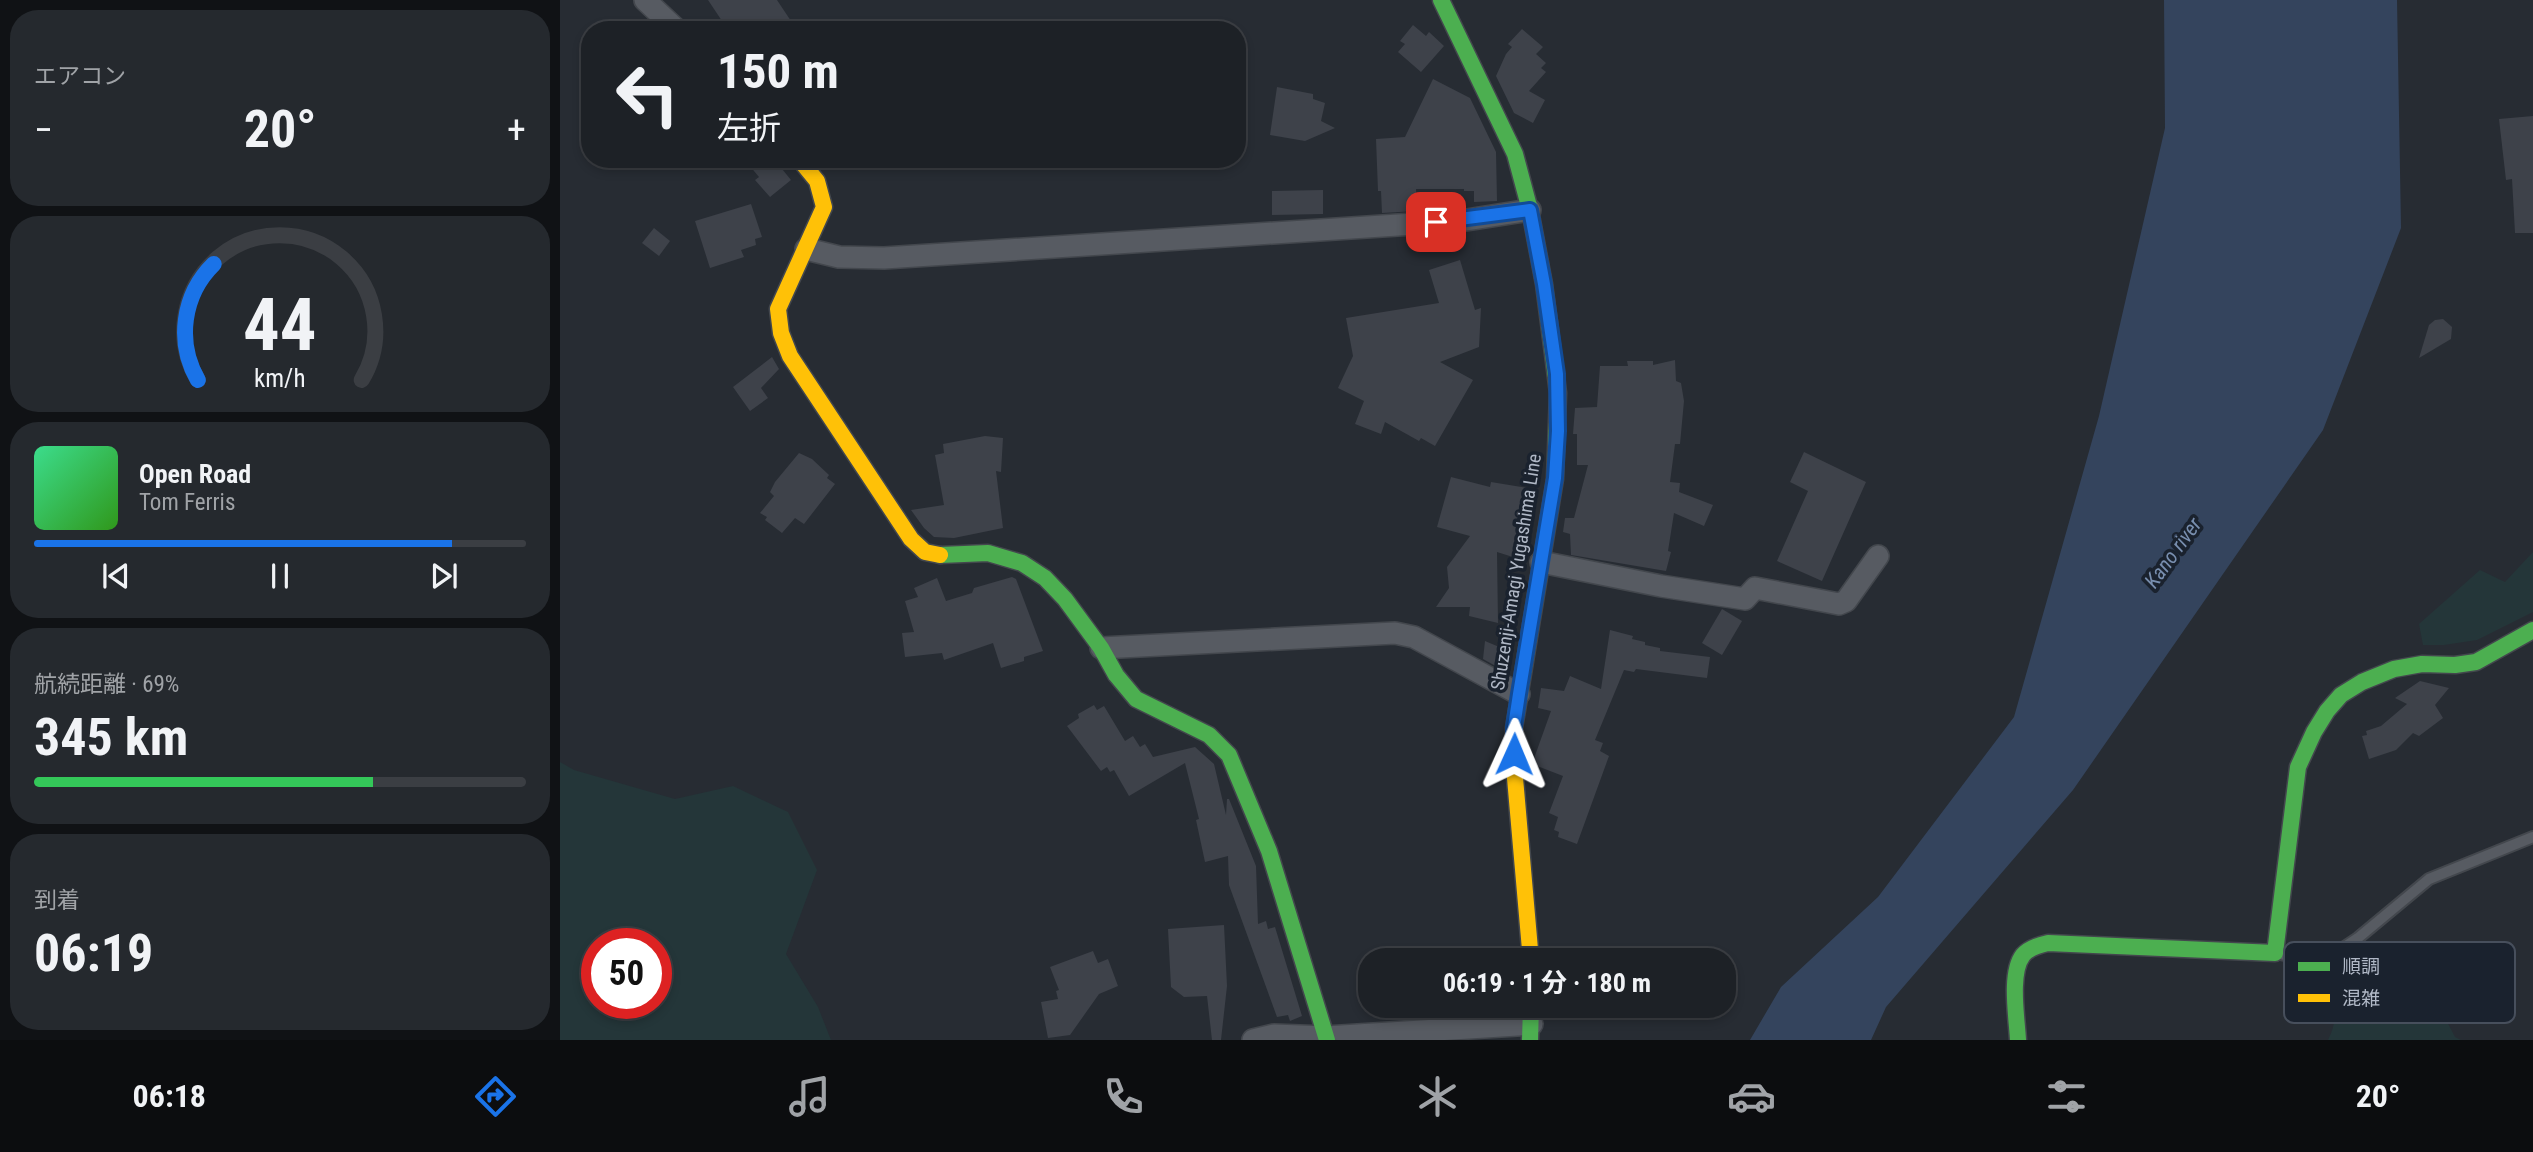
<!DOCTYPE html>
<html lang="ja">
<head>
<meta charset="utf-8">
<style>
	:root { --surface:#1d2126; --page:#25292e; --text:#f1f3f6; --muted:#a0a3a7; --line:#3b3e43; --accent:#1a73e8 }
	body { margin:0; font-family:"Roboto Condensed","Noto Sans JP",sans-serif; background:var(--page); color:var(--text); height:100vh; display:flex; flex-direction:column; font-size:26px; white-space:nowrap }
	* { box-sizing:border-box; margin:0 }
	p { font-size:23px; color:var(--muted) }
	.icon { flex:none; width:38px; height:38px; fill:none; stroke:currentColor; stroke-width:2; stroke-linecap:round; stroke-linejoin:round }
	.map { position:relative; flex:1; overflow:hidden }
	.details { display:flex; flex-direction:column; gap:10px; padding:10px; background:#101215; width:560px }
	.details>* { flex:none }
	.hud { position:absolute; left:21px; top:21px; width:665px; height:147px; border-radius:28px; box-shadow:0 4px 10px #0003,0 0 0 2px var(--line); background:#1d2126; color:var(--text); overflow:hidden }
	.speed { position:absolute; left:21px; top:928px; display:flex; gap:14px; font-size:35px; font-weight:700; text-align:center }
	.speed>* { display:grid; place-content:center; width:91px; height:91px; border-radius:50%; background:var(--surface); box-shadow:0 4px 10px #0003,0 0 0 2px var(--line); line-height:1 }
	.speed .limit { border:10px solid #d22; background:#fff; color:#111 }
	.pin { position:absolute; display:grid; place-items:center; width:60px; height:60px; color:#fff; margin:-30px; border-radius:14px; box-shadow:0 4px 10px #0006 }
	.me { position:absolute; width:77px; margin:-38px; rotate:1deg; stroke-linejoin:round; filter:drop-shadow(0 0 5px #0008) }
	.turn { display:flex; align-items:center; gap:24px; height:147px; padding:0 21px; font-size:32px }
	.turn .icon { width:91px; height:91px; stroke-width:2.5 }
	.turn b { display:block; font-size:49px; line-height:60px }
	.big { font-size:52px; font-weight:700; line-height:1.1 }
	.details .widget { flex:1; display:flex; flex-direction:column; justify-content:center; gap:10px; min-width:0; padding:0 24px; border-radius:28px; background:var(--page) }
	.details .dial { align-items:center; gap:0 }
	.dial svg { height:182px; overflow:visible; fill:none; stroke:var(--line); stroke-width:7; stroke-linecap:round; text-anchor:middle }
	.dial text { fill:var(--text); stroke:none }
	.song { display:flex; align-items:center; gap:21px }
	.cover { width:84px; height:84px; border-radius:10px; background:linear-gradient(135deg,hsl(150 70% 55%),hsl(110 70% 35%)) }
	.played { height:7px; border-radius:4px; background:linear-gradient(90deg,var(--accent) 85%,var(--line) 85%) }
	.keys { display:flex; justify-content:space-around; direction:ltr }
	.heat { display:flex; justify-content:space-between; align-items:center; font-size:38px; direction:ltr }
	.charge { height:10px; border-radius:5px; background:linear-gradient(90deg,#34c759 69%,var(--line) 0) }
	.trip { position:absolute; left:798px; top:948px; width:378px; height:70px; border-radius:28px; background:var(--surface); box-shadow:0 4px 10px #0003,0 0 0 2px var(--line); font-weight:700; line-height:70px; text-align:center }
	.dock { display:flex; height:112px; justify-content:space-around; align-items:center; background:#0c0d0f; color:var(--muted) }
	.dock .icon { width:49px; height:49px }
	.dock .on { color:var(--accent) }
	.dock b { font-size:32px; color:var(--text) }
	main { display:flex; flex:1; min-height:0 }
	.map>svg:first-child { display:block }
	.green { fill:#243639; fill-rule:evenodd }
	.water { fill:#34445d }
	.building { fill:#3e424a }
	.lines { fill:none; stroke-linecap:round; stroke-linejoin:round }
	.lane-casing { stroke:#43474d; stroke-width:14 }
	.street-casing { stroke:#43474d; stroke-width:24 }
	.fast-casing { stroke:#43474d; stroke-width:19 }
	.slow-casing { stroke:#43474d; stroke-width:19 }
	.lane { stroke:#575b62; stroke-width:10 }
	.street { stroke:#575b62; stroke-width:21 }
	.fast { stroke:#4caf50; stroke-width:16 }
	.slow { stroke:#ffc107; stroke-width:16 }
	.route-casing { stroke:#114b97; stroke-width:18 }
	.route { stroke:#1a73e8; stroke-width:12 }
	.labels { text-anchor:middle; dominant-baseline:central; stroke-width:7; stroke-linejoin:round; paint-order:stroke }
	.street-label { font-size:19px; fill:#b0b8c6; stroke:#1a222e }
	.water-label { font-size:21px; font-style:italic; fill:#788eae; stroke:#1a222e }
	.key { fill:#1a222e; stroke:#474f5c; stroke-width:2 }
	.key-label { font-size:19px; fill:#b0b8c6 }
</style>
</head>
<body>
<main>
<section class="details">
<div class="widget"><p>エアコン</p>
<div class="heat"><a>−</a><b class="big">20°</b><a>+</a></div>
</div>
<div class="widget dial"><svg viewBox="0 0 100 80">
<path d="M14 69A42 42 0 1 1 86 69"/>
<path d="M14 69A42 42 0 0 1 21 18" stroke="#1a73e8"/>
<text x="50" y="56" font-size="32" font-weight="700">44</text>
<text x="50" y="72" font-size="11">km/h</text>
</svg></div>
<div class="widget">
<div class="song"><i class="cover"></i><div><b>Open Road</b><p>Tom Ferris</p></div></div>
<div class="played"></div>
<div class="keys"><svg class="icon" aria-label="previous" viewBox="0 0 24 24"><path d="M18 5L8 12l10 7zM5 5v14"/></svg><svg class="icon" aria-label="pause" viewBox="0 0 24 24"><path d="M8 5v14M16 5v14"/></svg><svg class="icon" aria-label="next" viewBox="0 0 24 24"><path d="M6 5l10 7-10 7zM19 5v14"/></svg></div>
</div>
<div class="widget"><p>航続距離 · 69%</p><b class="big">345 km</b><div class="charge"></div></div>
<div class="widget"><p>到着</p><b class="big">06:19</b></div>
</section>
<div class="map">
<svg width="1973" height="1040" viewBox="0 0 1973 1040">
	<rect width="100%" height="100%" fill="#272c33"/>
	<!-- green -->
	<g class="green">
		<path d="M1973 552V612L1917 640 1884 645H1863L1859 624 1920 570 1945 582Z"/>
		<path d="M0 762 14 770 115 799 173 786 228 812 257 870 226 954 258 1007 271 1040H0ZM96 943V1003H37V943Z"/>
		<path d="M1818 950 1835 953 1870 989 1895 1037 1901 1040H1768C1789 1000 1753 970 1818 950Z"/>
	</g>
	<!-- water -->
	<path class="water" d="M1604 0H1837L1841 228 1763 430 1513 790 1326 1007 1311 1040H1190L1221 987 1318 897 1454 717 1539 416 1605 128Z"/>
	<!-- building -->
	<g class="building">
		<path d="M148 0H217L237 30H168Z"/>
		<path d="M853 25 866 36 869 32 884 46 861 72 838 52 845 44 840 41Z"/>
		<path d="M962 29 983 47 976 54 986 63 981 68 986 72 969 91 985 100 973 123 954 113 936 76 946 54 952 47 948 44Z"/>
		<path d="M873 79 910 98 936 152 937 201 914 202V191H904V189H856L857 211 822 213 821 191H818L816 139 845 137Z"/>
		<path d="M717 87 753 94V99L765 103 761 121 775 128 745 141 710 135Z"/>
		<path d="M1973 116V233H1955L1952 179 1946 180 1939 119Z"/>
		<path d="M184 159H214L231 180 210 197 195 180 199 177Z"/>
		<path d="M763 190V214L712 215V191Z"/>
		<path d="M191 204 202 237 195 239 196 245 181 250 184 257 150 268 135 221Z"/>
		<path d="M94 228 110 241 99 256 82 243Z"/>
		<path d="M900 260 915 310 921 308 919 347 880 362 913 380 875 446 861 438 859 441 825 422 821 434 795 424 804 401 778 388 793 356 786 318 879 303 869 270Z"/>
		<path d="M1883 319 1892 327 1891 339 1859 358 1869 325 1875 320Z"/>
		<path d="M212 357 219 369 201 388 208 398 190 411 173 387Z"/>
		<path d="M1115 360 1116 381 1121 383 1124 401 1120 444H1115L1110 482 1120 483 1119 492 1153 505 1144 526 1114 513 1108 551 1111 552 1106 571 1011 555 1010 534 1003 532 1005 518H1014L1028 465H1017V434H1013L1015 408 1037 407 1040 366H1068L1067 361H1093V365Z"/>
		<path d="M425 436 443 438 441 472 436 471 443 528 394 538 374 537 364 528 351 510 384 505 375 455 384 453 383 444Z"/>
		<path d="M1244 452 1306 482 1262 581 1217 561 1248 491 1230 482Z"/>
		<path d="M239 453 252 459 269 475 267 478 275 484 244 524 235 518 222 533 205 520 207 517 200 513 214 496 210 492 215 482Z"/>
		<path d="M891 477 930 487 931 482 973 489 969 512 973 513 965 556 958 553 956 558 937 552 938 623 909 616 910 607H876L889 588 887 567 910 536 877 527Z"/>
		<path d="M452 577 456 579 483 651 464 657V661L441 668 433 643 384 660 382 653 345 657 342 633 354 632 345 601 358 597 354 588 377 578 386 601 412 593 414 588Z"/>
		<path d="M1162 609 1182 621 1162 655 1142 643Z"/>
		<path d="M1050 630 1073 636 1072 639 1085 642V645L1100 648V651L1150 657 1147 678 1076 669 1074 672 1064 670 1035 740 1043 743 1040 751 1049 756 1017 844 998 837 999 832 994 830 998 817 989 813 1003 776 972 764 991 711 978 708 981 688 1004 691 1010 676 1041 689Z"/>
		<path d="M925 641 944 649 941 669 923 659Z"/>
		<path d="M1860 681 1889 688 1875 705 1883 718 1859 736 1853 733 1836 750 1809 759 1802 736 1807 735 1806 731 1821 726 1847 704 1835 698Z"/>
		<path d="M534 705 537 710 544 706 565 741 573 736 580 747 585 744 593 757 635 747 654 764 666 815 667 799H669L696 866 698 924 706 921 708 929 715 927 742 1016 730 1021 728 1015 717 1017 669 885 668 856 645 862 636 820 639 819 625 763 569 796 554 770 550 772 547 767 541 771 507 726 519 718 518 714Z"/>
		<path d="M664 925 667 986 661 1040H652L647 996 624 997 611 987 608 929Z"/>
		<path d="M533 951 538 963 548 959 558 986 539 994 510 1035 488 1038 481 1002 498 999 496 991 499 990 490 967Z"/>
	</g>
	<g class="lines">
		<!-- lane casing -->
		<g class="lane-casing">
			<path id="lane" d="M1715 953 1751 960 1774 954 1798 938 1869 879 1973 837"/>
		</g>
		<!-- street casing -->
		<g class="street-casing">
			<g id="street">
				<path d="M85 0 117 30"/>
				<path d="M246 249 279 257 324 258 900 221 970 210"/>
				<path d="M981 562 1101 586 1185 599 1195 588 1279 604 1286 601 1318 556"/>
				<path d="M541 648 835 633 854 637 959 694"/>
				<path d="M693 1040 714 1035 766 1037 972 1024"/>
			</g>
		</g>
		<!-- fast casing -->
		<g class="fast-casing">
			<g id="fast">
				<path d="M881 0 955 154 970 210 984 284 998 393 995 479 954 728 955 778"/>
				<path d="M380 555 428 553 462 563 485 578 505 599 541 648 556 675 576 699 649 735 669 755 709 851 767 1040"/>
				<path d="M970 1040 971 1006"/>
				<path d="M1458 1040C1457 1019 1449 973 1463 955 1469 948 1479 945 1488 943L1715 953 1738 767 1754 732 1767 711 1781 695 1802 682 1834 669 1862 664 1895 665 1916 662 1973 630"/>
			</g>
		</g>
		<!-- slow casing -->
		<g class="slow-casing">
			<g id="slow">
				<path d="M239 159 257 181 264 207 218 309 221 333 230 356 351 539 365 552 380 555"/>
				<path d="M955 778 971 961"/>
			</g>
		</g>
		<!-- lane -->
		<use href="#lane" class="lane"/>
		<!-- street -->
		<use href="#street" class="street"/>
		<!-- fast -->
		<use href="#fast" class="fast"/>
		<!-- slow -->
		<use href="#slow" class="slow"/>
	</g>
	<g class="lines">
		<!-- route casing -->
		<g class="route-casing">
			<path id="route" d="M876 222 970 210 984 284 997 374 998 431 995 478 959 694 954 727V754"/>
		</g>
		<!-- route -->
		<use href="#route" class="route"/>
	</g>
	<g class="labels">
		<!-- street labels -->
		<g class="street-label">
			<text transform="translate(956 572) rotate(-81)">Shuzenji-Amagi Yugashima Line</text>
		</g>
		<!-- water labels -->
		<g class="water-label">
			<text transform="translate(1613 553) rotate(-54)">Kano river</text>
		</g>
	</g>
	<!-- legend -->
	<rect x="1724" y="942" width="231" height="81" rx="10" class="key"/>
	<rect x="1738" y="962" width="32" height="9" fill="#4caf50"/>
	<rect x="1738" y="994" width="32" height="8" fill="#ffc107"/>
	<g class="key-label">
		<text x="1782" y="973">順調</text>
		<text x="1782" y="1005">混雑</text>
	</g>
</svg>
<div class="speed"><div class="limit">50</div></div>
<div class="pin" style="left:876px;top:222px;background:#d93025"><svg class="icon" aria-label="arrive" viewBox="0 0 24 24"><path d="M6 21V4h12l-3 4 3 4H6"/></svg></div>
<svg class="me" style="left:954px;top:754px" viewBox="-20 -20 40 40"><path d="M0-17L14 15 0 8-14 15z" fill="#1a73e8" stroke="#fff" stroke-width="4"/></svg>
<div class="trip">06:19 · 1 分 · 180 m</div>
<div class="hud">
<div class="turn"><svg class="icon" aria-label="left" viewBox="0 0 24 24"><path d="M17 20v-9H6M10 6l-5 5 5 5"/></svg><div><b>150 m</b>左折</div></div>
</div>
</div>
</main>
<nav class="dock">
<b>06:18</b>
<svg class="icon on" aria-label="directions" viewBox="0 0 24 24"><path d="M12 3l9 9-9 9-9-9zM9 14v-3h6M13 9l2 2-2 2"/></svg>
<svg class="icon" aria-label="music" viewBox="0 0 24 24"><path d="M9 18V5l10-2v13"/><circle cx="6" cy="18" r="3"/><circle cx="16" cy="16" r="3"/></svg>
<svg class="icon" aria-label="phone" viewBox="0 0 24 24"><path d="M5 4h4l2 5-3 2q2 4 5 5l2-3 5 2v4C11 20 4 13 5 4z"/></svg>
<svg class="icon" aria-label="climate" viewBox="0 0 24 24"><path d="M12 3v18M4 7l16 10M4 17L20 7"/></svg>
<svg class="icon" aria-label="car" viewBox="0 0 24 24"><path d="M5 17H2v-5l4-1 3-4h7l3 4 3 1v5h-3M9 17h6M6 11h13"/><circle cx="7" cy="17" r="2"/><circle cx="17" cy="17" r="2"/></svg>
<svg class="icon" aria-label="filters" viewBox="0 0 24 24"><path d="M4 7h16M4 17h16"/><circle cx="9" cy="7" r="2"/><circle cx="15" cy="17" r="2"/></svg>
<b>20°</b>
</nav>
</body>
</html>
